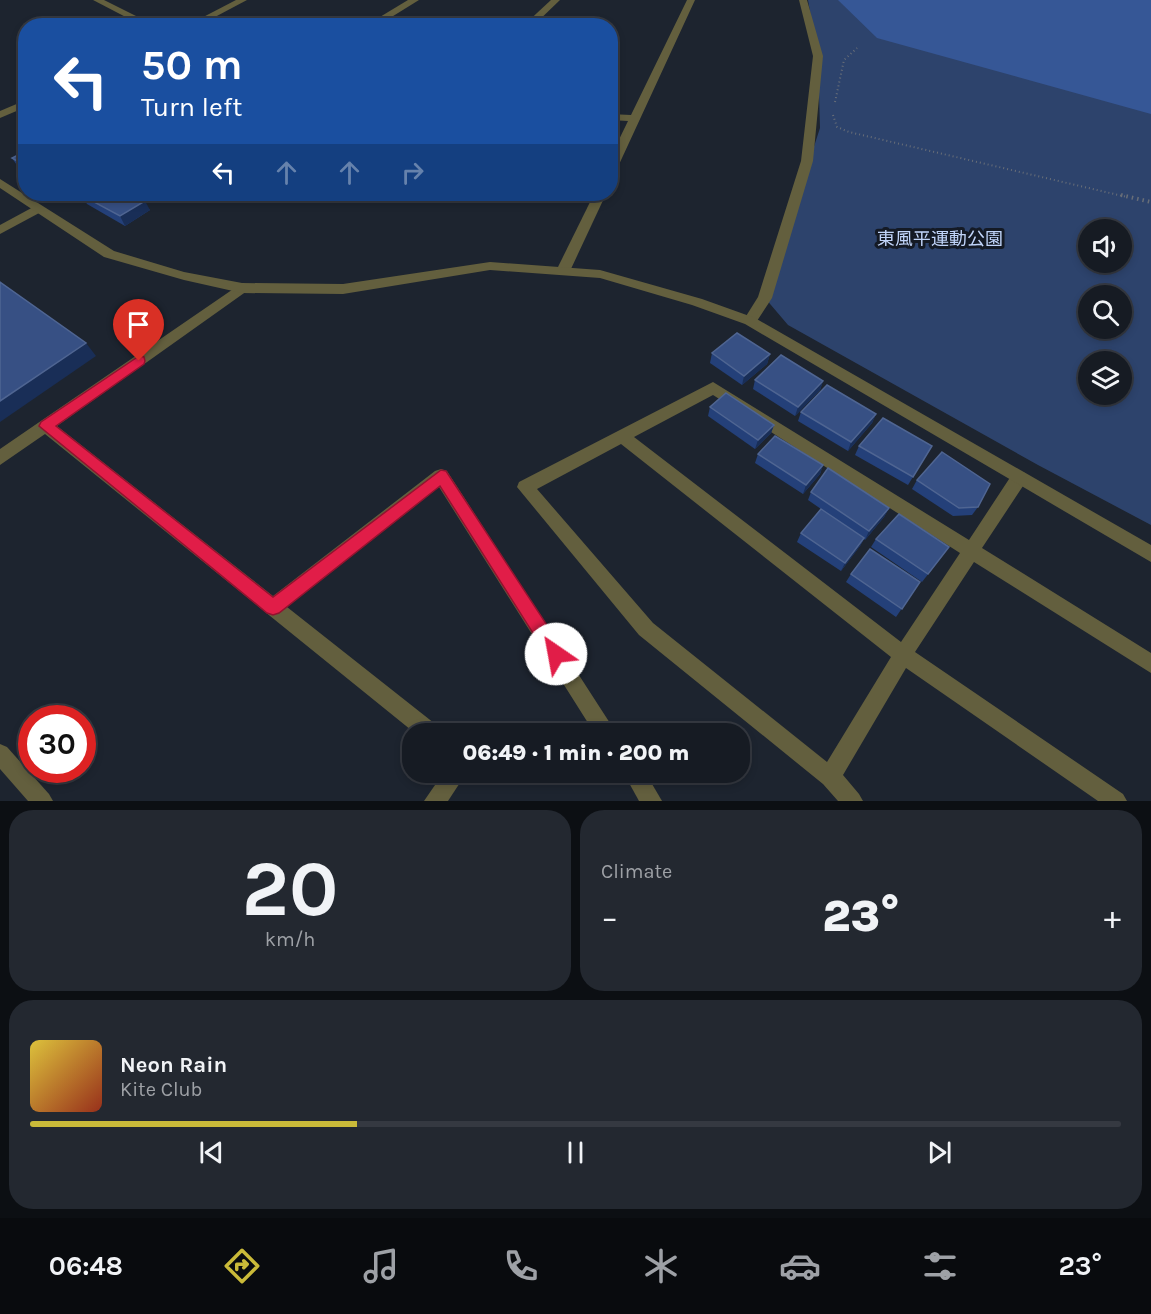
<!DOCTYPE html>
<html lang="en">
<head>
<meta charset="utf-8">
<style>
	:root { --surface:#161b23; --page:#232830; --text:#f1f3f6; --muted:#9ea1a6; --line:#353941; --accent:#caba39 }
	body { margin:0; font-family:Karla,"Noto Sans JP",sans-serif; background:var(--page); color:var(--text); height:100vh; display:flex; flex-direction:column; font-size:22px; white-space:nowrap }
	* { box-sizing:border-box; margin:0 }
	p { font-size:20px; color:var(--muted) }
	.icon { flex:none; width:33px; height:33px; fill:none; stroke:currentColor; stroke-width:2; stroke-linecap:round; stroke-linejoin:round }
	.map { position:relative; height:801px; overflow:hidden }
	.side { display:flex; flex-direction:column; gap:9px; padding:9px; background:#0c0f13; flex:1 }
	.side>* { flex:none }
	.banner { position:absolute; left:18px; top:18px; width:600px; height:183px; border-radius:24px; box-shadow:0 3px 9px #0003,0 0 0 2px var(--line); background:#1a4fa0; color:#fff; overflow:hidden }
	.tools { position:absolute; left:1078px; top:219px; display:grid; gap:12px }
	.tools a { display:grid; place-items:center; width:54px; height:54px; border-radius:50%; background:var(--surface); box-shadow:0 3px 9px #0003,0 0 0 2px var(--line); font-size:30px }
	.speed { position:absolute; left:18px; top:705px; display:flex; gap:12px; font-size:30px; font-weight:700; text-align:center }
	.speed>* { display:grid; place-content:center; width:78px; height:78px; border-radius:50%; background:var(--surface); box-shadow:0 3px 9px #0003,0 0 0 2px var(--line); line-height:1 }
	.speed .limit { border:9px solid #d22; background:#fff; color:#111 }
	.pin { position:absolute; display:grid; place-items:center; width:51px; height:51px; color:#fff; margin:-62px -26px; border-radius:50% 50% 50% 0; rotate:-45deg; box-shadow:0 0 6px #0007 }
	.pin .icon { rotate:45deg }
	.me { position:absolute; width:66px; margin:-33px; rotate:327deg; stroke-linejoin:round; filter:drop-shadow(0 0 4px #0008) }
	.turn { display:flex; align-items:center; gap:21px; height:126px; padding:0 24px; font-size:27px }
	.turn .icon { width:78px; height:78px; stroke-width:2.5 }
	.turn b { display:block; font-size:42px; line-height:51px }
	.lanes { display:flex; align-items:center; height:57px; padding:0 24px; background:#0003; justify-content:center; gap:30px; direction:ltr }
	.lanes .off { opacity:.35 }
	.big { font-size:45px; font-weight:800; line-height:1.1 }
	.side .tile { flex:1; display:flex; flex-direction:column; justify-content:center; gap:9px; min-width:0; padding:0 21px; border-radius:24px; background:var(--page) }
	.side .dial { align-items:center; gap:0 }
	.dial b { font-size:78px; line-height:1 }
	.song { display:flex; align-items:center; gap:18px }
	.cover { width:72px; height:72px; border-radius:9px; background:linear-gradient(135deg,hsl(50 70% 55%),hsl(10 70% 35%)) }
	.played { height:6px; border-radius:3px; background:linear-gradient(90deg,var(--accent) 30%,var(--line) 30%) }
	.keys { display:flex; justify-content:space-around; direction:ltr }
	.heat { display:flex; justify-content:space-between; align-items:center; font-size:33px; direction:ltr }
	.side .tiles { flex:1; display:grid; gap:9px; grid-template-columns:1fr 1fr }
	.tile:last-child { grid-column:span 2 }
	.trip { position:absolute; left:402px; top:723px; width:348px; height:60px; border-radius:24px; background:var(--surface); box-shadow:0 3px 9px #0003,0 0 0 2px var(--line); font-weight:800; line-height:60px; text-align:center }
	.dock { display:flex; height:96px; justify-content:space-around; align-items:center; background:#090b0e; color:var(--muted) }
	.dock .icon { width:42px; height:42px }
	.dock .on { color:var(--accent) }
	.dock b { font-size:27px; color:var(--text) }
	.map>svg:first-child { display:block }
	.green { fill:#2d436c; fill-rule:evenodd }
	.forest { fill:#365796 }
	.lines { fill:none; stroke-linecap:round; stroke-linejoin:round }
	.path-far1 { stroke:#686e78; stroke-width:2; stroke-dasharray:1 3; stroke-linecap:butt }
	.path { stroke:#686e78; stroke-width:4; stroke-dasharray:1.5 4; stroke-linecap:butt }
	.service { fill:#635f3e; fill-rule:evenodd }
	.minor { fill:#635f3e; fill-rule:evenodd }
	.tertiary { fill:#635f3e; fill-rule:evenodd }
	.wall { fill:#244079 }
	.shaded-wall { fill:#192e57 }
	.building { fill:#375084; stroke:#4f6592; stroke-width:1.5 }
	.route { fill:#e11d48; stroke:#92132f; stroke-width:1.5 }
	.labels { text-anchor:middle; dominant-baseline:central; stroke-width:6; stroke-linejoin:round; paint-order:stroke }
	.park-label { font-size:18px; fill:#c1d5fa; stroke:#141a25 }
</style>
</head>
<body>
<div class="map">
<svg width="1151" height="801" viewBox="0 0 1151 801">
	<rect width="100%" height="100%" fill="#1d242f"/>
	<!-- green -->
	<path class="green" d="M808 0H1151V525L1038 465 788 325 765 298 820 128 818 57ZM1089 230H1122V262H1089ZM1089 296H1122V328H1089ZM1089 362H1122V394H1089Z"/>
	<!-- forest -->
	<path class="forest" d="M838 0H1151V114L877 38Z"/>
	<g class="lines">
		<!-- path-far1 -->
		<g class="path-far1">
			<path d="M835 102 844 60 857 48"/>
			<path d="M833 115 837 127 849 132 1127 197"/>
		</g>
		<!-- path -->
		<path class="path" d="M1121 195 1151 202"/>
		<!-- service -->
		<path class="service" d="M37 205 41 206V212L0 234V225Z"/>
		<!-- minor -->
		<g class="minor">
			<path d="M93 0H104L156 26H143Z"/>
			<path d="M408 0H419L377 26H365Z"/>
			<path d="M551 0H560L533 26H523Z"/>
			<path d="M687 0H695L616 171 610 174V158L628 121 610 120V114L631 115Z"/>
			<path d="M799 0H807L823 56 813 161 772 298 755 324 750 326 743 321 758 297 801 161 813 56Z"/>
			<path d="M594 194H606L570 271 563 275 558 274 556 271Z"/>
			<path d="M242 283 249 288 247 291 57 426 273 596 435 471 441 469 447 471 617 734H595L439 487 287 607 439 727 442 734H416L45 434 0 465V449Z"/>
			<path d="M713 382 969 540 1013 473 1019 471 1025 473 1027 478 1025 483 982 548 1151 653V673L974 562 915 652 1123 794 1127 801H1098L906 668 843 775 859 794 863 801H838L823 784 639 635 517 487 519 482ZM713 395 960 553 901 642 634 437ZM621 444 891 657 827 762 653 623 537 489Z"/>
			<path d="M0 744 7 747 49 794 53 801H28L0 769Z"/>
			<path d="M444 772H467L448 801H424Z"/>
			<path d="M623 772H645L662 801H639Z"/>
		</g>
		<!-- tertiary -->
		<g class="tertiary">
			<path d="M236 0H247L198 26H186Z"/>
			<path d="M26 100V107L0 118V111Z"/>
			<path d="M0 179 114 251 184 272 242 283 343 284 490 262 600 270 702 299 755 318 1151 545V562L745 324 692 305 600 278 490 270 343 294 242 293 184 280 104 257 0 188Z"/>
		</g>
	</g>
	<!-- wall -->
	<g class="wall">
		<path d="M26 151V174L21 171 12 158Z"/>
		<path d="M57 194H132L150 210 125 226 87 204 82 196 71 202Z"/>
		<path d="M178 194H197L188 199Z"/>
		<path d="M712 353 770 354 767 364 742 385 710 363Z"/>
		<path d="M755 380 823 381 820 390 795 416 753 389Z"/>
		<path d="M710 407 774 425 771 433 755 449 708 416Z"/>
		<path d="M801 412 876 414 872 423 848 451 798 421Z"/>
		<path d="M859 446H932L908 485 855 455Z"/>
		<path d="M758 454 823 465 820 474 803 494 755 463Z"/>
		<path d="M917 480 978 507 972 515 953 516 912 489Z"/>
		<path d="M811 492 889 508 884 517 865 540 864 539 860 546 841 571 797 542 801 533 821 509 808 500Z"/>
		<path d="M876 539 943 555 922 582 871 547Z"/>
		<path d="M851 574 920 582 896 617 846 582Z"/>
	</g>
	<!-- shaded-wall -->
	<g class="shaded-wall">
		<path d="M66 194H87L81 195 82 196 71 202Z"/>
		<path d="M186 194H197L188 199Z"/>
		<path d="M145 201 150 210 125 226 120 216Z"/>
		<path d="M86 343 96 356 0 422V401Z"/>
		<path d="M770 354 767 364 742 385 744 376Z"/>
		<path d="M823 381 820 390 795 416 798 407Z"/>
		<path d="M876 414 872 423 848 451 851 442Z"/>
		<path d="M774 425 771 433 755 449 758 440Z"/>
		<path d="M823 465 820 474 803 494 806 485Z"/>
		<path d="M889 508 884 517 865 540 869 531Z"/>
		<path d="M864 538 860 546 841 571 845 563Z"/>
	</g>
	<!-- building -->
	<g class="building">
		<path d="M26 151V166L12 158Z"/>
		<path d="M83 194H132L145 201 120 216 81 195Z"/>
		<path d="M0 282 86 343 0 401Z"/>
		<path d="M737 333 770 354 744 376 712 353Z"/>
		<path d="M781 355 823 381 798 407 755 380Z"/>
		<path d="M827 385 876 414 851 442 801 412Z"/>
		<path d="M726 393 774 425 758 440 710 407Z"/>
		<path d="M883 418 932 446 913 477 859 446Z"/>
		<path d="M775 436 823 465 806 485 758 454Z"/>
		<path d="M942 452 990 484 978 507 959 508 917 480Z"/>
		<path d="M828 468 889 508 869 531 811 492Z"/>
		<path d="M821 509 864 538 845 563 801 533Z"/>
		<path d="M899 514 949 547 928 574 876 539Z"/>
		<path d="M870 549 920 582 902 609 851 574Z"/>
	</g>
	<!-- route -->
	<path class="route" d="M139 356 144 357 145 361 144 364 56 426 273 597 441 470 446 471 562 648 565 654 562 660 556 662 550 660 440 486 279 613 273 615 267 613 39 426 41 422Z"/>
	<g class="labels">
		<!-- park labels -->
		<g class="park-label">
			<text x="940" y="239">東風平運動公園</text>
		</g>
	</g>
</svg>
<div class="tools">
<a><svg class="icon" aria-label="sound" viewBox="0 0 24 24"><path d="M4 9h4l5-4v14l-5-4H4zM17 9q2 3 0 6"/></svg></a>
<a><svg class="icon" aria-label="search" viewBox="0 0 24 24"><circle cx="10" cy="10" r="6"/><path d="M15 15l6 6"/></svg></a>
<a><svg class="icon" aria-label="layers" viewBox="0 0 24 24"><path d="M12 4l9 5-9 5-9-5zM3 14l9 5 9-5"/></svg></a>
</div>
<div class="speed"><div class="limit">30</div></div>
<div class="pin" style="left:139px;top:361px;background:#d93025"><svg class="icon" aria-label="arrive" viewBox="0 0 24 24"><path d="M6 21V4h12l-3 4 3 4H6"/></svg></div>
<svg class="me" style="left:556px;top:654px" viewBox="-20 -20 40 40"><circle r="19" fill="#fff"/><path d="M0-13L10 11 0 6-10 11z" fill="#e11d48"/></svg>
<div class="trip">06:49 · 1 min · 200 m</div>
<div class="banner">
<div class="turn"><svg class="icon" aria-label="left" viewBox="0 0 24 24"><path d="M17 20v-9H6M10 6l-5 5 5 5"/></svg><div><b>50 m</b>Turn left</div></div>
<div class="lanes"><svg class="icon" aria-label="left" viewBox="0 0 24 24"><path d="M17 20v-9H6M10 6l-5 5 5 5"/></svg><svg class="icon off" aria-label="ahead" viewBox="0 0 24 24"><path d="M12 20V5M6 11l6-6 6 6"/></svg><svg class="icon off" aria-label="ahead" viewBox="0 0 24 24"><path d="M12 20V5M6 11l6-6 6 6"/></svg><svg class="icon off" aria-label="right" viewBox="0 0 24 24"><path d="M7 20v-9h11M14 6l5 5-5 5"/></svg></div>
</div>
</div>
<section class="side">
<div class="tiles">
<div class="tile dial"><b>20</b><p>km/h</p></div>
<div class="tile"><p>Climate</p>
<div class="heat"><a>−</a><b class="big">23°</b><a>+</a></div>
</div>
<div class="tile">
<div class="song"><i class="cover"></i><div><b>Neon Rain</b><p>Kite Club</p></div></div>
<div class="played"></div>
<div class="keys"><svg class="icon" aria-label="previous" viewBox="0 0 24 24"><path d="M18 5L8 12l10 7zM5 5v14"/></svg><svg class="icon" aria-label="pause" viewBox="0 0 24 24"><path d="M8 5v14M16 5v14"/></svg><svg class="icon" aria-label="next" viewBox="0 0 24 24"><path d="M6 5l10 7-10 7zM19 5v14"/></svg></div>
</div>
</div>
</section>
<nav class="dock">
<b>06:48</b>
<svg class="icon on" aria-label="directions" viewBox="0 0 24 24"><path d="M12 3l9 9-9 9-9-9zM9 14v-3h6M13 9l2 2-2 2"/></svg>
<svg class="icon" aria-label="music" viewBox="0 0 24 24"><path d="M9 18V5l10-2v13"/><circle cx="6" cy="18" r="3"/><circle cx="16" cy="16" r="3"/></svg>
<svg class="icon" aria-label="phone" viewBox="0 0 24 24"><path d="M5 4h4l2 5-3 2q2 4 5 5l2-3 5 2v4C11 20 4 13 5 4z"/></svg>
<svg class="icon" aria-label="climate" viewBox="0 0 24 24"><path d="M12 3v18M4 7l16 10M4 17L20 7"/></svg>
<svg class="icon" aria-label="car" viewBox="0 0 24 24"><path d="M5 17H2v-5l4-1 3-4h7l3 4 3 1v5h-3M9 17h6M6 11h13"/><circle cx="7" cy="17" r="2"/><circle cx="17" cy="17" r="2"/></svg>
<svg class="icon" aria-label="filters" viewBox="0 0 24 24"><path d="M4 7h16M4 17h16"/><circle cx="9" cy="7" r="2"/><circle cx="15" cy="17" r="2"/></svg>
<b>23°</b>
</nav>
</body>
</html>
